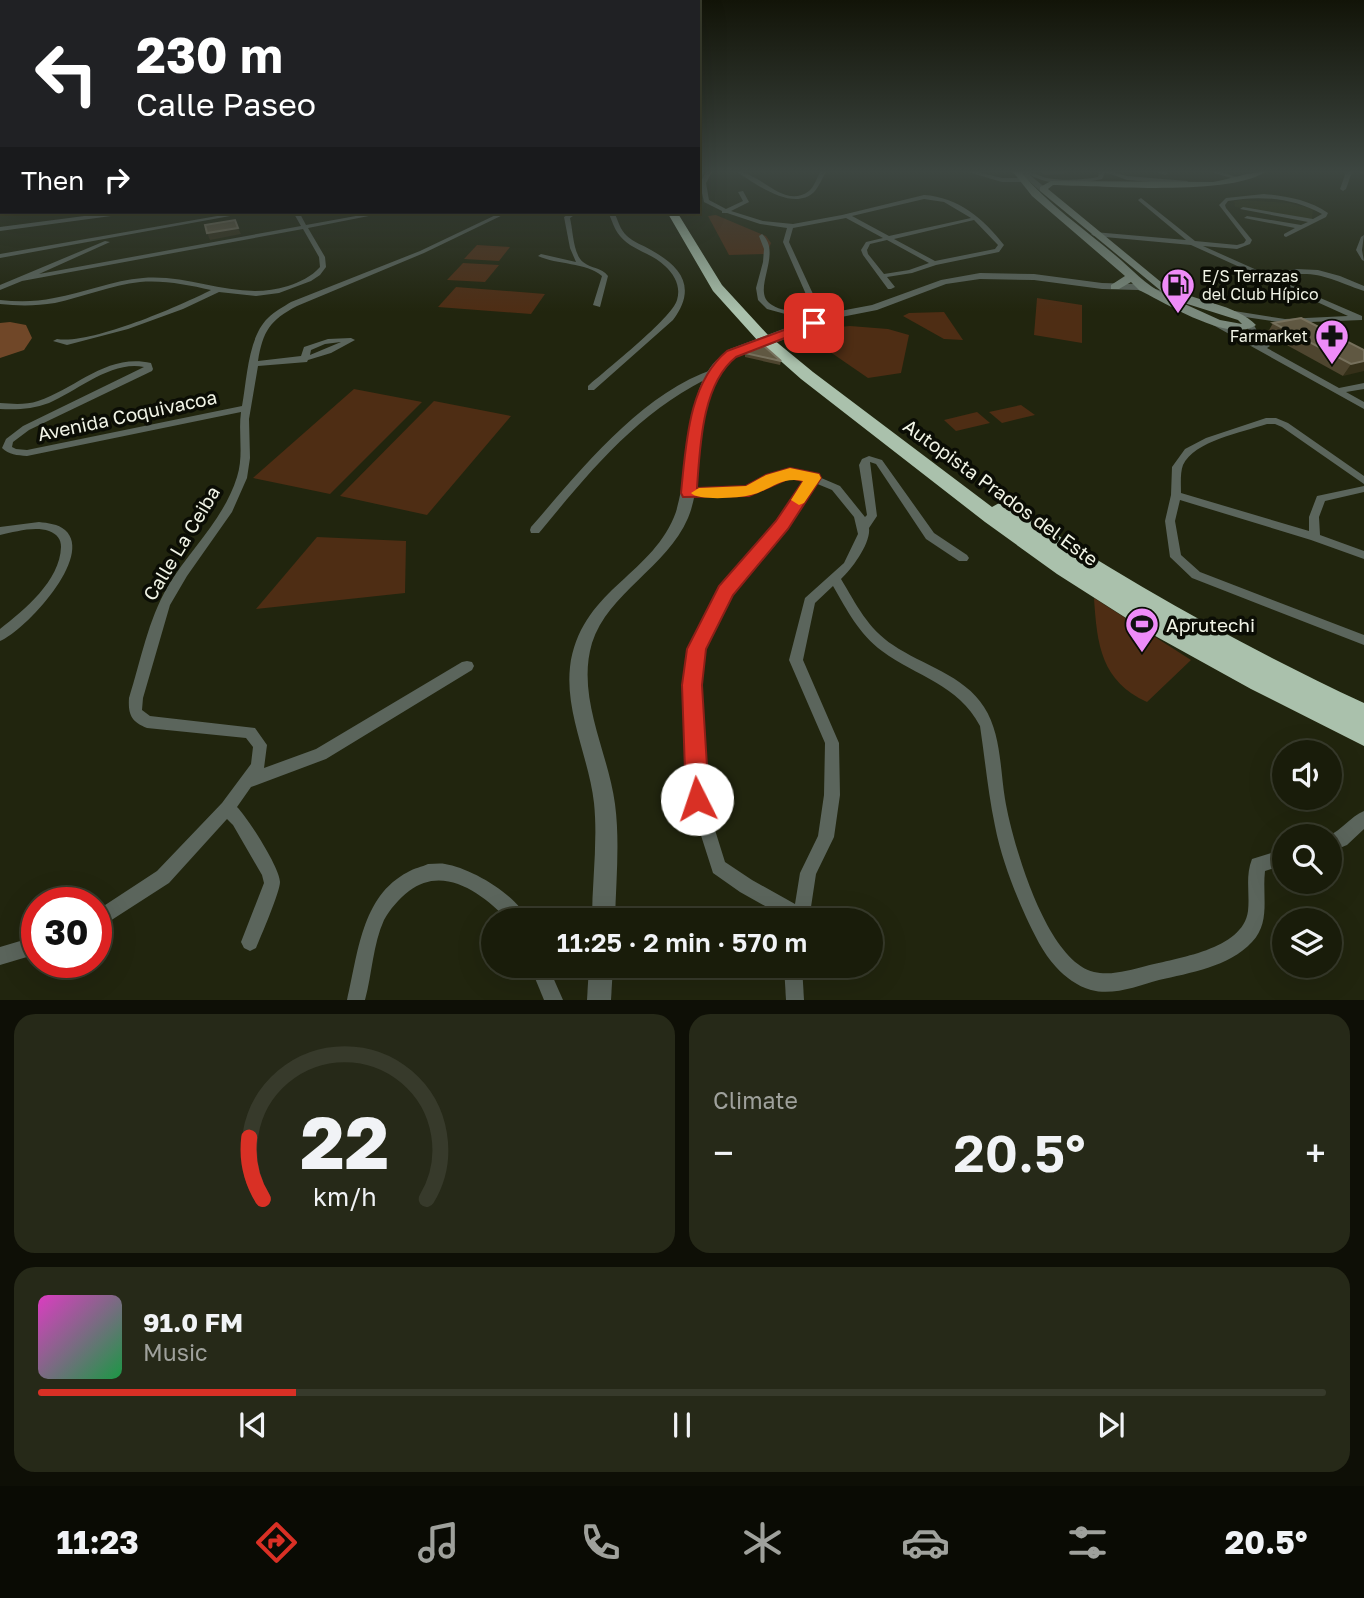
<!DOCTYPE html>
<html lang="en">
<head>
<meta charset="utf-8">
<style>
	:root { --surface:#191c0a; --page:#262918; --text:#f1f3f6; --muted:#9fa19c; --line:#373a2b; --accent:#d93025 }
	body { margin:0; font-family:"Golos Text",sans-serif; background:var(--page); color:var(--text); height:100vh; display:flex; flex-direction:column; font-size:26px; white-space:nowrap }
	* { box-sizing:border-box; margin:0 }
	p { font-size:23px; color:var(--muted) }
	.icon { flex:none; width:38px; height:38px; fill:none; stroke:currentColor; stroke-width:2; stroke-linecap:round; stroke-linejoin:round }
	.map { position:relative; height:1000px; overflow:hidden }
	.panel { display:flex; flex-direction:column; gap:14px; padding:14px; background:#0e0f06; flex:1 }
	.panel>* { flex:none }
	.banner { position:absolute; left:0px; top:0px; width:700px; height:214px; box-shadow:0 7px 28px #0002,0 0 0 2px var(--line); background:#202124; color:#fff; overflow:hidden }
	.tools { position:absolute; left:1272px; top:740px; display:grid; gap:14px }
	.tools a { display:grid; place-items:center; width:70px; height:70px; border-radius:50%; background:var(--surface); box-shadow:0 7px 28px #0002,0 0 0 2px var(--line); font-size:35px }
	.speed { position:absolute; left:21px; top:887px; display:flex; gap:14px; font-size:35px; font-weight:700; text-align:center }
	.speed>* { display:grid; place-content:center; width:91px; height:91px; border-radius:50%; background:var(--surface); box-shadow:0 7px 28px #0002,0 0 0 2px var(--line); line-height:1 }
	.speed .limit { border:10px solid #d22; background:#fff; color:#111 }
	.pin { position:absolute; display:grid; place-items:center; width:60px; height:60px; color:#fff; margin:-30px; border-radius:14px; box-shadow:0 4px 10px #0006 }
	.me { position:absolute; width:77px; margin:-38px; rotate:356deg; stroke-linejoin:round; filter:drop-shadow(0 0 5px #0008) }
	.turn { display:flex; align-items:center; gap:24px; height:147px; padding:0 21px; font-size:32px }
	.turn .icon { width:91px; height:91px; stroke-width:2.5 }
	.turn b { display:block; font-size:49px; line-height:60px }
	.then { display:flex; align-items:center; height:66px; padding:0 21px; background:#0003; gap:14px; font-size:26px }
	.big { font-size:52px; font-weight:600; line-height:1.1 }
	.panel .card { flex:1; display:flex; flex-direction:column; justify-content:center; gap:10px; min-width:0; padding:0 24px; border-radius:21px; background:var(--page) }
	.panel .dial { align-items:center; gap:0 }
	.dial svg { height:182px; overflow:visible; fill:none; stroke:var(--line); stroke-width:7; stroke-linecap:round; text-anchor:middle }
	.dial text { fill:var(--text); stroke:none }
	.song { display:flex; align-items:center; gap:21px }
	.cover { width:84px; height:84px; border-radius:10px; background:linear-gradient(135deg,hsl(310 70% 55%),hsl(140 70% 35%)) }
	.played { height:7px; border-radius:4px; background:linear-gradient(90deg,var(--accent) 20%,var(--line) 20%) }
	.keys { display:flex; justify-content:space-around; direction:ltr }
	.heat { display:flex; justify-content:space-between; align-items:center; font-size:38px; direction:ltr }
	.panel .tiles { flex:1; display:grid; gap:14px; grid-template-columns:1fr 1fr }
	.card:last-child { grid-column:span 2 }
	.trip { position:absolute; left:481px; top:908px; width:402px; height:70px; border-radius:35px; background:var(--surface); box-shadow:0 7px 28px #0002,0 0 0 2px var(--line); font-weight:600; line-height:70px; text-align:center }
	.menu { display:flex; height:112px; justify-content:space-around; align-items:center; background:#0a0b04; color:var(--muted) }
	.menu .icon { width:49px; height:49px }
	.menu .active { color:var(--accent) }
	.menu b { font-size:32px; color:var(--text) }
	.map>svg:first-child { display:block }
	.built { fill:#282d0f }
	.green { fill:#4e2d14 }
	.forest { fill:#704728 }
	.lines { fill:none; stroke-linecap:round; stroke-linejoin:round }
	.minor { fill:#5b655c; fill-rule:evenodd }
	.tertiary { fill:#5b655c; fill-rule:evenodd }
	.secondary { fill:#7b8a7d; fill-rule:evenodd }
	.motorway { fill:#aac1ac; fill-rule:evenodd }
	.tertiary-bridge { stroke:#5b655c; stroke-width:10 }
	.wall { fill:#4e452f }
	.shaded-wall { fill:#353019 }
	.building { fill:#605842; stroke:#76705c; stroke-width:2 }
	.route { fill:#d93025; stroke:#8d1f18; stroke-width:2 }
	.slow { fill:#f59e0b }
	.labels { text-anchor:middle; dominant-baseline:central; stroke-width:7; stroke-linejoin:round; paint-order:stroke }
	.far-poi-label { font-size:16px; fill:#f1f4e6; stroke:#0b0d05; text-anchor:start }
	.street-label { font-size:19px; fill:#f1f4e6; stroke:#0b0d05 }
	.poi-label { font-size:19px; fill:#f1f4e6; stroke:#0b0d05; text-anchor:start }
</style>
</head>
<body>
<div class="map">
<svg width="1364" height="1000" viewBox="0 0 1364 1000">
	<rect width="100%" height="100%" fill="#21250e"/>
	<!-- built -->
	<path class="built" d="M1242 200 1289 203 1313 209 1312 219 1235 207 1234 201Z"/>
	<!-- green -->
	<g class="green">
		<path d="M716 215 766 236 771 243 767 254 729 255 708 216Z"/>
		<path d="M477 245 510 247 499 261 464 259Z"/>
		<path d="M463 263 499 265 485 282 447 280Z"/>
		<path d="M456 287 545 294 531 314 438 307Z"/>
		<path d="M1037 298 1082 305V343L1034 335Z"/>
		<path d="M944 312 963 340 944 339 903 316 909 313Z"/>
		<path d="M850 326 888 329 909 335 901 373 868 378 807 336 828 328Z"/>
		<path d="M354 389 422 402 330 494 253 478Z"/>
		<path d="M434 401 511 416 427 515 340 496Z"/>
		<path d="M1021 405 1035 415 1002 423 989 412Z"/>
		<path d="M977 412 990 423 956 431 944 420Z"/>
		<path d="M317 537 406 541 405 593 256 609Z"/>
		<path d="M1094 598 1191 660 1147 702C1101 681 1097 645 1094 598Z"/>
	</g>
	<!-- forest -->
	<path class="forest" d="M10 322 26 325 32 338 24 350 0 358V323Z"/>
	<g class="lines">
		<!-- minor -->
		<g class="minor">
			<path d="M706 172H712L706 183 709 200 726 209 743 201 738 192 743 191 749 202 731 211 763 221 793 224 842 215 924 195C958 197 984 219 1004 245L999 252 936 265 912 273 887 277 895 287 891 289H888L863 255 861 250 866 242 883 238 846 218 793 228 789 242 819 307 838 321 831 323 823 316 789 315 767 309 758 300 756 288 763 262 764 249 759 236 762 234C784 254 749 292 772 305 784 313 802 311 816 311L812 308 783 242 787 228 760 224 727 213H722V211L704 202 700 183ZM924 199 944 202 971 218 889 236 852 216ZM974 220 998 245 995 249 935 261 894 239ZM887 240 929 263 909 270 884 274 868 254 867 250 870 244Z"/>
			<path d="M737 172C761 172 784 210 809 191 814 187 817 178 820 172H826C822 178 819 187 814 192 793 212 756 184 737 172Z"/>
			<path d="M968 172H977L1002 178H1022L1025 180 1022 182H1002Z"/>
			<path d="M1025 172C1033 172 1039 176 1047 178 1063 181 1081 180 1098 177L1099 172H1112L1127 176 1187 181 1190 183 1187 185 1127 180 1105 172 1102 179C1077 185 1047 187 1025 172Z"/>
			<path d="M1157 172H1167L1168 173 1165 175Z"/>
			<path d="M1211 172H1220L1244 179 1241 181Z"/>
			<path d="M1346 172H1352L1346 189 1343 191 1340 189Z"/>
			<path d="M1360 172H1364V174L1361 173Z"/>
			<path d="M2 191V195L0 196V192Z"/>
			<path d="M1264 194C1286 196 1309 200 1328 213L1326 217 1286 237 1284 236V234L1295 228 1244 218 1247 216 1301 225 1308 222 1240 209 1243 207 1313 219 1322 214C1293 198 1260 195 1228 201L1225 205 1226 208 1252 240 1250 244 1237 249 1203 246 1268 275 1296 269 1318 270 1340 276 1364 286V291C1327 278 1315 268 1274 278L1362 316V320L1285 323 1225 314V310H1228L1285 319 1348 316 1191 245 1094 236 1091 234 1094 232 1186 240 1139 201 1138 200 1141 198 1195 241 1237 245 1244 243 1246 240 1219 205 1226 198Z"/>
			<path d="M0 212H15L0 216Z"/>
			<path d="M115 212H129L126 214 0 231V227Z"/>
			<path d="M240 212H252L0 258V254Z"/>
			<path d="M293 212H299L306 225 378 212H389L308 228 325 257 326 267 320 275 311 281 279 293 256 296 219 292 183 309 128 329 67 345 53 341 57 339C90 345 180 306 211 290 188 285 165 280 140 282 111 285 83 297 55 303 36 306 19 306 0 304V300C18 302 36 302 54 298 84 293 113 280 143 278 194 274 238 302 288 286 300 282 311 277 320 267L319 257 303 229 22 281 0 290V285L105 241 110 242 39 274 301 226Z"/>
			<path d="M502 212H509L424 253 297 306C270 320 263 331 258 361L301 356 304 347 328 339 351 338 355 340 331 353 308 360 307 362 258 366 249 419 250 458 247 478 232 512 187 576 170 605 143 698 142 710 150 716 255 728 267 745 264 768 316 749 462 662 467 661 472 662 474 666 472 670 326 759 251 787 237 807C248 818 280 868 280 882 280 892 261 936 256 948L250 951 244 948 241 942 264 883 262 875 233 825 227 819 169 883 96 930V911L157 871 222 803 251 764 253 747 246 738 147 728C131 722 128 714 129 698 141 660 148 620 168 586 191 548 224 519 237 477 244 456 238 433 241 412L27 456C17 455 9 455 2 448L6 439 23 426 144 367C112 360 77 391 49 403 33 409 17 410 0 409V403C13 404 26 405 38 401 77 388 107 353 151 363L153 369 152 371 29 430 13 442 12 447 16 449 27 450 242 406C247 379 248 337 268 318 275 311 283 307 291 302L420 251ZM341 342 310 355 311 350 325 344Z"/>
			<path d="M572 212H579L570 218C573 230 573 254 583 262 592 269 601 267 608 276L600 307 593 305 602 276C586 262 557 265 538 256L541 254 576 262 570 248 564 217Z"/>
			<path d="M608 212H614C618 220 620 230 627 236 633 242 643 245 651 250 682 267 697 288 673 320L594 390H588V386C606 370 672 318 677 300 681 287 675 275 665 266 652 253 631 250 620 236 614 229 612 220 608 212Z"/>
			<path d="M1364 235 1362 250 1364 261 1362 260 1356 250 1361 237Z"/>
			<path d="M1213 321H1219L1255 341 1246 325 1253 323 1262 341 1270 346 1267 348 1339 388 1364 383V389L1346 392 1364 402V409L1213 325Z"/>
			<path d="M714 369 718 372 717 374C641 408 591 470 539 533H531L530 530 531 527C581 470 640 394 714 369Z"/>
			<path d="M1266 418H1276L1288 423 1364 476V484L1282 427 1275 424H1267C1243 432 1194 441 1183 465 1180 473 1181 485 1181 493L1309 531V517L1317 496 1364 486V492L1325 501 1319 517 1320 535 1364 551V559L1311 540 1180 500 1175 521 1181 555 1200 572 1364 635V645L1192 578 1170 557 1165 521 1171 495 1172 467 1185 449 1206 438Z"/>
			<path d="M869 456 882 460 934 533 967 555 969 558 967 561H959L926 539 876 464 870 462 877 516 869 528C871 543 852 569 841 579 856 604 868 629 893 645 922 665 964 675 984 707 1001 733 1000 768 1005 799 1012 841 1046 961 1094 972 1111 976 1130 970 1146 966 1176 958 1243 950 1248 911 1250 893 1245 877 1252 859L1284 849V865L1265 871C1262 896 1271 922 1252 942 1229 967 1189 973 1159 980 1138 986 1113 996 1091 990 1077 986 1065 977 1056 967 1043 953 1034 934 1026 917 1013 888 1001 857 995 826 988 793 985 759 980 726 958 684 917 677 882 651 859 634 847 610 833 586L815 603 803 660 839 743 840 795 834 837 816 874 809 920H790L740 892 713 873 689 798 685 685 690 649 721 588 778 522 807 479C775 472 776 486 750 494 731 500 708 496 689 496L684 493 689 490 746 488 768 476 790 470 812 474 840 486 865 517 867 515 859 465 862 459ZM815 483 832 490 854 517 858 534 844 563 805 598 789 660 825 743 824 795 818 836 800 873 795 904 752 880 725 862 705 798 699 685 702 649 730 594 786 528Z"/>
			<path d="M39 522C48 523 58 524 65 530 95 556 25 631 0 641V629C24 610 60 581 61 547 61 539 57 534 49 531 34 526 15 532 0 535V527Z"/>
			<path d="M1364 811V829L1347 845 1330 852V836H1328C1342 830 1350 817 1364 811Z"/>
			<path d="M428 864C434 864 440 863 445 864 471 868 519 896 527 920H508C483 894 444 864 409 891 399 899 390 909 384 920 373 944 372 974 365 1000H347C358 955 361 896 408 872 414 868 422 867 428 864Z"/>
			<path d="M37 936V954L0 965V947Z"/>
			<path d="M530 966H548L563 1000H544Z"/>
			<path d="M784 966H802L804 1000H786Z"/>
		</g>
		<!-- tertiary -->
		<g class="tertiary">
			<path d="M1019 172H1026L1047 189 1040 191Z"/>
			<path d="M980 273 1034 274 1102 283 1138 284 1183 297 1178 300 1138 290 1102 289 1034 280 980 279 946 284 877 310 831 319 808 328 803 325 824 314 872 305 941 280Z"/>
			<path d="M731 351 736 354C732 359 726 364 722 369 691 408 707 473 688 518 667 567 608 593 592 643 576 697 608 751 615 804 620 842 616 881 615 920H592C592 881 598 842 594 803 589 758 565 713 570 667 580 591 649 577 674 517 692 474 681 370 731 351Z"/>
			<path d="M589 966H613L611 1000H587Z"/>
		</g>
		<!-- secondary -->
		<path class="secondary" d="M1013 172H1021C1048 204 1083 228 1115 255 1133 270 1144 284 1166 295L1040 191V187L1051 181 1213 182C1230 179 1248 172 1265 172 1230 196 1100 186 1053 185L1048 189 1167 287C1192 300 1238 305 1256 325 1230 344 1166 303 1139 290L1131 282 1119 289H1111V285L1125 276 1032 196ZM1178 301 1238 320 1242 324 1220 320Z"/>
		<!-- motorway -->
		<path class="motorway" d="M667 212H677L722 285 768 335 813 372 992 507 1001 502 1008 503C1122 579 1240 645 1364 703V746L1251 689 1148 632 1057 574 985 522 801 379 758 341 713 291Z"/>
		<!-- tertiary-bridge -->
		<path class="tertiary-bridge" d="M731 354 808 325"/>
	</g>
	<!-- wall -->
	<g class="wall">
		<path d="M1041 172H1065L1064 174 1045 175Z"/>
		<path d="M1273 323 1364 350 1343 376 1267 334Z"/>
		<path d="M745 353 781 361 780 365 745 357Z"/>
	</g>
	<!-- shaded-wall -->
	<g class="shaded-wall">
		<path d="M238 228 241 234 210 240 207 233Z"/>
		<path d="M1364 361V371L1343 376 1351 364Z"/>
	</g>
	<!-- building -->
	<g class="building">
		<path d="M235 220 238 228 207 233 205 225Z"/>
		<path d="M1301 318 1364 350V361L1351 364 1273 323Z"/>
		<path d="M764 346 781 361 745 353Z"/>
	</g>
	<!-- sky -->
	<linearGradient id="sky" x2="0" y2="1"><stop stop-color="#121408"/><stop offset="0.55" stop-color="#3d4641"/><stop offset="1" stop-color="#3d4641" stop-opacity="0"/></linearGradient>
	<rect width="1364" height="312" fill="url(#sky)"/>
	<!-- route -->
	<path class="route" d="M814 319 818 320V325L736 357C702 384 700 446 697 488L746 486 766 475 790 468 819 474 821 478 788 529 733 595 706 649 702 685 709 799 706 806 697 810 689 806 686 799 682 685 687 649 719 586 776 521 803 481 790 478 749 496 683 497 681 493C686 446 688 383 727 351Z"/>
	<!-- slow -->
	<path class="slow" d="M790 468 819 474 821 478 804 503 799 505 791 500 803 481C781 476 771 490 751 495 739 498 698 501 691 493L699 488 746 486 766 475Z"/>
	<!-- icons -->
	<defs>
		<g id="fuel-pin" transform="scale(1.75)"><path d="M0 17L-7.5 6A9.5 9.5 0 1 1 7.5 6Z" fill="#ee8bf8" stroke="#0b0d05"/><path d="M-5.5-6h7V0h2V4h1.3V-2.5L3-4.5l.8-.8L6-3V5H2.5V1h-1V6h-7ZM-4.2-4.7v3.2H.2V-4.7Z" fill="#111"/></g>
		<g id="pharmacy-pin" transform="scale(1.75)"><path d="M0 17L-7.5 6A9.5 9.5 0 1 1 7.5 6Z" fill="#ee8bf8" stroke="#0b0d05"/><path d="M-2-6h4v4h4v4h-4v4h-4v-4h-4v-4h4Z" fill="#111"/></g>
		<g id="stadium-pin" transform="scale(1.75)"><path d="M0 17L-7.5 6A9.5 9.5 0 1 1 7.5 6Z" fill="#ee8bf8" stroke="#0b0d05"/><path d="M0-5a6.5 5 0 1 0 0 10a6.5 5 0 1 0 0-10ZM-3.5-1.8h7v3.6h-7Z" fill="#111"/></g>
	</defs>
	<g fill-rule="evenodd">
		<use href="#fuel-pin" x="1178" y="285"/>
		<use href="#pharmacy-pin" x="1332" y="336"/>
		<use href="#stadium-pin" x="1142" y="624"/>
	</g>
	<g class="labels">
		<!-- far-poi labels -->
		<g class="far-poi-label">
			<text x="1202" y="276">E/S Terrazas<tspan x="1202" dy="18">del Club Hípico</tspan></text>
			<text x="1308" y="336" text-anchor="end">Farmarket</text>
		</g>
		<!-- street labels -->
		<g class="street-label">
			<text transform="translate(127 415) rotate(-12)">Avenida Coquivacoa</text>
			<text transform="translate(1001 492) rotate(36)">Autopista Prados del Este</text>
			<text transform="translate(181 543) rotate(-59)">Calle La Ceiba</text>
		</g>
		<!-- poi labels -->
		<g class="poi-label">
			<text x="1166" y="624">Aprutechi</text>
		</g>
	</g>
</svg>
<div class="tools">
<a><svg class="icon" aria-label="sound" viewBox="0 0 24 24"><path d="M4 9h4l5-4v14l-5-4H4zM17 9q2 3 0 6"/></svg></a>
<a><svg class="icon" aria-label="search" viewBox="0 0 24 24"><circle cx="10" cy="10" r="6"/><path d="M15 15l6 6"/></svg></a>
<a><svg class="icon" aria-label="layers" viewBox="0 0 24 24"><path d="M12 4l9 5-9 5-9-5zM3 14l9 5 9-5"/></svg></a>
</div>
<div class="speed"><div class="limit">30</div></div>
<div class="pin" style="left:814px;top:323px;background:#d93025"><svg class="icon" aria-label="arrive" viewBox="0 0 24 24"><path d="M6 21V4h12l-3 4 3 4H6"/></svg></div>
<svg class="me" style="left:697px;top:799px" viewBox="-20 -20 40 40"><circle r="19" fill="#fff"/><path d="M0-13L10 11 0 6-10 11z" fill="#d93025"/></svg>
<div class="trip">11:25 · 2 min · 570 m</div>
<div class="banner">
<div class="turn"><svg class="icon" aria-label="left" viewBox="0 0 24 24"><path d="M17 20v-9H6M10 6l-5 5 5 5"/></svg><div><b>230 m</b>Calle Paseo</div></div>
<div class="then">Then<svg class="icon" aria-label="right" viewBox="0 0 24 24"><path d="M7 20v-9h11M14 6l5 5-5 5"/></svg></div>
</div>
</div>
<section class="panel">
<div class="tiles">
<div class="card dial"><svg viewBox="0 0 100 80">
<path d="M14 69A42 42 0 1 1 86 69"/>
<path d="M14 69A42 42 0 0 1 8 42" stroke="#d93025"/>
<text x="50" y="56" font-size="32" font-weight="700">22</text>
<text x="50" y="72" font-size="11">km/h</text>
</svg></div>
<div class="card"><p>Climate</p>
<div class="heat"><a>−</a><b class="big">20.5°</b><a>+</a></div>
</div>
<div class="card">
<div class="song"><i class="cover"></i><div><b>91.0 FM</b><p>Music</p></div></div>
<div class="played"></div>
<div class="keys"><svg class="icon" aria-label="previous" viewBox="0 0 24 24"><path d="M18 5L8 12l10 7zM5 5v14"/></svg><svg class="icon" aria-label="pause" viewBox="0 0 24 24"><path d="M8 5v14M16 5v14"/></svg><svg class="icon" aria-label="next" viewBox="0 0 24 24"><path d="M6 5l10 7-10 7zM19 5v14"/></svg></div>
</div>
</div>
</section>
<nav class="menu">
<b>11:23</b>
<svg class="icon active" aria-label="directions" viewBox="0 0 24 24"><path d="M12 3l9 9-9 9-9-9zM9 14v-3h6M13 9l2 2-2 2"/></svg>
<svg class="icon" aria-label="music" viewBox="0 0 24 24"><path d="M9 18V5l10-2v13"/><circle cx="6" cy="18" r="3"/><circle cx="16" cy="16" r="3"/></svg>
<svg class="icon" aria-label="phone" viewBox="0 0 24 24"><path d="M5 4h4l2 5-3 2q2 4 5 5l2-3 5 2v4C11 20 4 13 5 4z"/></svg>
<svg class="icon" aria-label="climate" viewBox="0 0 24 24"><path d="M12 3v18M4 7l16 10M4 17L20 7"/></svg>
<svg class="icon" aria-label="car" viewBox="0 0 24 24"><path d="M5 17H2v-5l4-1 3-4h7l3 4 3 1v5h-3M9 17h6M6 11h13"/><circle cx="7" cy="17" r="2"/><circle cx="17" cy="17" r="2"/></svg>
<svg class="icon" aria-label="filters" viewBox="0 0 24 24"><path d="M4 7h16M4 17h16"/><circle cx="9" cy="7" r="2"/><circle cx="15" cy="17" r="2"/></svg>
<b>20.5°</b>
</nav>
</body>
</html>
